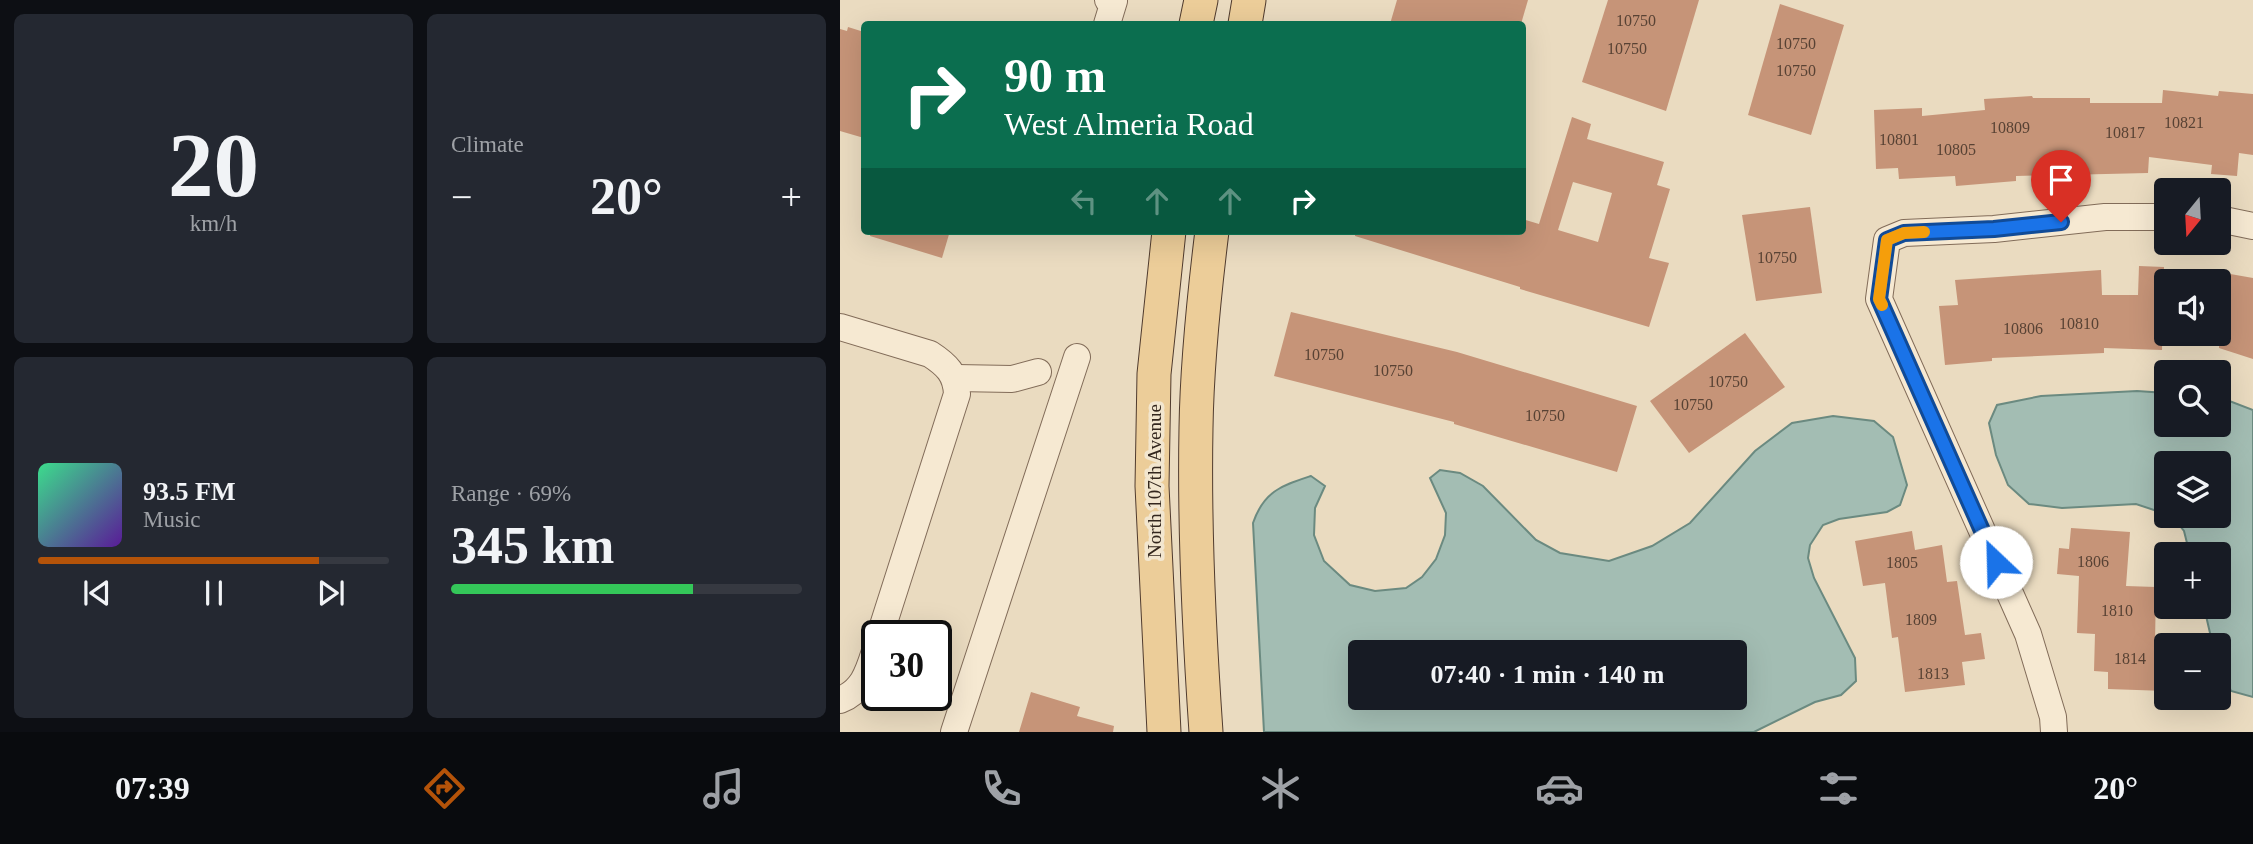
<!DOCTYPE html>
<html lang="en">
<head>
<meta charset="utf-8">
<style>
	:root { --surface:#171b24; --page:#242831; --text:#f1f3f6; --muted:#9ea1a6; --line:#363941; --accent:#b45309 }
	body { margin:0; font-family:"Times New Roman",serif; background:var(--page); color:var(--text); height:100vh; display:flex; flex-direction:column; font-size:26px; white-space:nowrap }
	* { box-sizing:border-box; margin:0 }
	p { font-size:23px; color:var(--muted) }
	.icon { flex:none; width:38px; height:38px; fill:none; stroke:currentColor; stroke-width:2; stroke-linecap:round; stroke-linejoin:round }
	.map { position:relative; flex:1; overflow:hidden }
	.sheet { display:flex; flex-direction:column; gap:14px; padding:14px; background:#0d0f14; width:840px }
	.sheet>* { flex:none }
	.hud { position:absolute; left:21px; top:21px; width:665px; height:214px; border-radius:7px; box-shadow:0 7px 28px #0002; background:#0b6e4f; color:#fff; overflow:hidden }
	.needle { width:46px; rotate:198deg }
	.fabs { position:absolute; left:1314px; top:178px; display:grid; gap:14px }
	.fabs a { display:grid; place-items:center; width:77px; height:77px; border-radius:7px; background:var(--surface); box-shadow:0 7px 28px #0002; font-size:35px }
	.speed { position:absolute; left:21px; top:620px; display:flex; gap:14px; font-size:35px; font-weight:700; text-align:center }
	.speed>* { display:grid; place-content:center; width:91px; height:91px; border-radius:50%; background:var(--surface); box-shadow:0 7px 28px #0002; line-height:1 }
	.speed .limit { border:4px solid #111; border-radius:10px; background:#fff; color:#111 }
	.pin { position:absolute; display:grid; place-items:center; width:60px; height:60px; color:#fff; margin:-72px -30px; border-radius:50% 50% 50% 0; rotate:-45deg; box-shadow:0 0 7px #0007 }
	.pin .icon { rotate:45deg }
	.me { position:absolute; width:77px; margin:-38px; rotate:336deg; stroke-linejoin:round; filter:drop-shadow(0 0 5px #0008) }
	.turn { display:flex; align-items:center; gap:24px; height:147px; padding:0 28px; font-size:32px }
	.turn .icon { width:91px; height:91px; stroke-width:2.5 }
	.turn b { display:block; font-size:49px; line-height:60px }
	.lanes { display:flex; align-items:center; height:66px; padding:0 28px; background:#0003; justify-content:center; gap:35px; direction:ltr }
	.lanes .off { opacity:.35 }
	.big { font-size:52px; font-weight:600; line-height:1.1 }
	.sheet .tile { flex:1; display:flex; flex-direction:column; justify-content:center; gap:10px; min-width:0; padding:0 24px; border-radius:10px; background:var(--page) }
	.sheet .dial { align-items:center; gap:0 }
	.dial b { font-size:91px; line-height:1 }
	.song { display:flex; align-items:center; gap:21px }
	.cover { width:84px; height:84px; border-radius:10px; background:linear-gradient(135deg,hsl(150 70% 55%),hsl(270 70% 35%)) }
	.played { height:7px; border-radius:4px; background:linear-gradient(90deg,var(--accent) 80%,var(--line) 80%) }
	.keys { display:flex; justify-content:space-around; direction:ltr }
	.heat { display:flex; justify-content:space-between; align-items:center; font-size:38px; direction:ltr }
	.charge { height:10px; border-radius:5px; background:linear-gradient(90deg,#34c759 69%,var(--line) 0) }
	.sheet .tiles { flex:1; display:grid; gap:14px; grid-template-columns:repeat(2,1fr) }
	.trip { position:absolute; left:508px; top:640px; width:399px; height:70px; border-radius:7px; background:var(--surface); box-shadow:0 7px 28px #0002; font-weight:600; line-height:70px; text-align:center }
	.tabs { display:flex; height:112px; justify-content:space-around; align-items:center; background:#090b0e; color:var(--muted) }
	.tabs .icon { width:49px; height:49px }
	.tabs .selected { color:var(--accent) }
	.tabs b { font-size:32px; color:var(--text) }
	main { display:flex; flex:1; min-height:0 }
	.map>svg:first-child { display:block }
	.water { fill:#a3bdb3; stroke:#6b8a80; stroke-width:2; fill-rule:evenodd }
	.building { fill:#c69478; fill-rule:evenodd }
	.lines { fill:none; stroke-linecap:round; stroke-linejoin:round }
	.minor-casing { stroke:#826c59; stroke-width:28 }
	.major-casing { stroke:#503b2e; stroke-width:35 }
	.minor { stroke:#f6e9d2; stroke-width:26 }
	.major { stroke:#eccd99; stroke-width:33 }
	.route-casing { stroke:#114b97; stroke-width:18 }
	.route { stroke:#1a73e8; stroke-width:12 }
	.slow { stroke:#f59e0b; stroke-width:12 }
	.labels { text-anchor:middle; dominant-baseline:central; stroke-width:7; stroke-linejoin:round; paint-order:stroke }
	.number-label { font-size:16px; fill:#584234 }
	.street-label { font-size:19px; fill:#33261d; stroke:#f2e6cf }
</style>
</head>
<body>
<main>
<section class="sheet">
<div class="tiles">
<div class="tile dial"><b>20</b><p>km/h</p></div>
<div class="tile"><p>Climate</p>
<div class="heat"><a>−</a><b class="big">20°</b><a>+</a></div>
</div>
<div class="tile">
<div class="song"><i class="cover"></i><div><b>93.5 FM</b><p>Music</p></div></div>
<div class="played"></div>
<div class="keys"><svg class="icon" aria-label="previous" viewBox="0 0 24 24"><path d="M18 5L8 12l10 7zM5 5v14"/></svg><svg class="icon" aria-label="pause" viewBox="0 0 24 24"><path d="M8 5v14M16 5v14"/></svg><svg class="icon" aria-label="next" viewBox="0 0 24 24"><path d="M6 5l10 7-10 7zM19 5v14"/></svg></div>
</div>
<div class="tile"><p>Range · 69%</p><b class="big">345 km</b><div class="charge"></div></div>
</div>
</section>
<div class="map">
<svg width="1413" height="732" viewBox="0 0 1413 732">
	<rect width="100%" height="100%" fill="#eadbc0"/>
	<!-- water -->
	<g class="water">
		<path d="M1297 391 1326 393V425H1379V397L1413 410V697L1391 691 1379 661V646H1373L1364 607H1379V555H1350L1344 531 1332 516H1379V464H1326V514L1296 504 1222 508 1189 504 1168 485 1156 455 1149 423 1157 405 1201 396Z"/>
		<path d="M993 416 1034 421 1053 437 1067 485 1060 505 1047 512 999 519 983 525 970 545 968 558 974 578 1015 658 1016 681 1001 695 975 702 914 732H424L413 523C424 491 441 486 471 476L485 486 475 508 474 535 484 561 510 585 535 591 566 588 582 577 596 559 605 535 606 513 590 478 600 470 620 473 643 486 696 540 720 553 769 561 812 546 850 523 915 451 952 423ZM520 653H894V698H520Z"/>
	</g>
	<!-- building -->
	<g class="building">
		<path d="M557 0H688L681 24H550Z"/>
		<path d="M768 0H859L826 111 742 82Z"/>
		<path d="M940 4 1004 25 971 135 908 115Z"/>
		<path d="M8 27 24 32V138L0 131V29L7 31Z"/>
		<path d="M1323 90 1378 96 1379 91 1413 94V155L1399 153 1397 176 1371 174 1372 165 1309 157 1308 173 1176 176V181L1116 186 1115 176 1059 179 1058 168 1036 169 1034 110 1082 108V116L1145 110 1144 99 1192 96 1193 98H1250V103H1322Z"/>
		<path d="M732 117 751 124 747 139 824 162 817 185 830 189 809 258 829 263 809 327 680 289V287L515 236V231H682V219L699 224ZM733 182 772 193 758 242 718 230Z"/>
		<path d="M970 207 982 293 916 301 902 215Z"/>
		<path d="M31 231H110L102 258 30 236Z"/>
		<path d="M1299 266 1324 267 1322 350 1264 348V353L1152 358V361L1105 365 1099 306 1118 305 1115 280 1261 270 1262 295H1298Z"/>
		<path d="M1379 272 1413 278V359L1379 348Z"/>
		<path d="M451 312 617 352 797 406 777 472 614 424V422L434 376Z"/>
		<path d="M905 333 945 387 849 453 810 401Z"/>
		<path d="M1231 528 1290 532 1286 586 1316 587 1315 643 1326 644V691L1268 689V672L1254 671 1255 634 1237 633 1239 576 1217 574 1219 548 1229 549Z"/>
		<path d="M1072 531 1075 550 1102 545 1107 582 1117 581 1125 635 1141 633 1145 659 1122 662 1125 685 1065 692 1058 637 1052 638 1045 583 1023 586 1015 541Z"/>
		<path d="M191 692 240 707 237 716 274 726 273 732H179Z"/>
	</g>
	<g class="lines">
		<!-- minor casing -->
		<g class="minor-casing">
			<g id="minor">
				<path d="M267 24 274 1 268 0"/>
				<path d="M1379 219 1413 226"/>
				<path d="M0 327 90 354C107 365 116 374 117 394L40 635"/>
				<path d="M116 378 172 379 198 372"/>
				<path d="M0 700C25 690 29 669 37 645"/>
				<path d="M114 732 237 357"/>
				<path d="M1214 732 1213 717 1188 634 1039 299 1047 240 1064 233 1154 229 1265 217H1326"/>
			</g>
		</g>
		<!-- major casing -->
		<g class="major-casing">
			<g id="major">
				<path d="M356 24 361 0"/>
				<path d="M405 24 409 0"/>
				<path d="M324 732 312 486 314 374 329 231"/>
				<path d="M366 732C359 631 354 529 356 428 357 362 364 296 372 231"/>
			</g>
		</g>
		<!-- minor -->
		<use href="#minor" class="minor"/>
		<!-- major -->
		<use href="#major" class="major"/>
	</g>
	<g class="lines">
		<!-- route casing -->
		<g class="route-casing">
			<path id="route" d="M1156 562 1039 299 1047 240 1064 233 1154 229 1221 222"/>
		</g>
		<!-- route -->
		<use href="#route" class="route"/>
		<!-- slow -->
		<path class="slow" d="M1042 305 1039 299 1047 240 1064 233 1084 232"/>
	</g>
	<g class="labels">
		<!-- number labels -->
		<g class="number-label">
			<text x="796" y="20">10750</text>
			<text x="956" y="43">10750</text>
			<text x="787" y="48">10750</text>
			<text x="956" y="70">10750</text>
			<text x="1344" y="122">10821</text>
			<text x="1170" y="127">10809</text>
			<text x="1285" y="132">10817</text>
			<text x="1059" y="139">10801</text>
			<text x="1116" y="149">10805</text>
			<text x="937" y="257">10750</text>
			<text x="1239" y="323">10810</text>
			<text x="1183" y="328">10806</text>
			<text x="484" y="354">10750</text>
			<text x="553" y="370">10750</text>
			<text x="888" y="381">10750</text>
			<text x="853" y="404">10750</text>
			<text x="705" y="415">10750</text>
			<text x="1253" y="561">1806</text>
			<text x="1062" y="562">1805</text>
			<text x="1277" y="610">1810</text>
			<text x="1081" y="619">1809</text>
			<text x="1290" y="658">1814</text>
			<text x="1093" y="673">1813</text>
		</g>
		<!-- street labels -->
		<g class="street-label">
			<text transform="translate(314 481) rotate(-90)">North 107th Avenue</text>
		</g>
	</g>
</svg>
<div class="fabs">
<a><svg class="needle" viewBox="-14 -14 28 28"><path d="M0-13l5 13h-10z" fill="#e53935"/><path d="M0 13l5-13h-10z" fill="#9ea1a6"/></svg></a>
<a><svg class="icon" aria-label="sound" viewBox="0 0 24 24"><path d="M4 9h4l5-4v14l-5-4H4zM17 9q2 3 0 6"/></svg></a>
<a><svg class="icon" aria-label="search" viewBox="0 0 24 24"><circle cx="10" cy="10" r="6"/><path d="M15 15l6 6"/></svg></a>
<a><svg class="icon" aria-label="layers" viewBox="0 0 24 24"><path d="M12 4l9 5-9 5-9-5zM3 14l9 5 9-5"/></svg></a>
<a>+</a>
<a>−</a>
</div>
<div class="speed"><div class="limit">30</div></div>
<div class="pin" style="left:1221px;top:222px;background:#d93025"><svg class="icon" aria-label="arrive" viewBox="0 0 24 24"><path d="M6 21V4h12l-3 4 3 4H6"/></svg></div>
<svg class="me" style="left:1156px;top:562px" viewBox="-20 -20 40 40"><circle r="19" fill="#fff"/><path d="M0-13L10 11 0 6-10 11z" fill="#1a73e8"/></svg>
<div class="trip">07:40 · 1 min · 140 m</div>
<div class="hud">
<div class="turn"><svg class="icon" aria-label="right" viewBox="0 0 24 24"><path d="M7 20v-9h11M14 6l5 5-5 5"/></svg><div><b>90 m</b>West Almeria Road</div></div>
<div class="lanes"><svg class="icon off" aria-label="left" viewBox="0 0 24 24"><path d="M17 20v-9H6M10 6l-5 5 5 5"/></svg><svg class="icon off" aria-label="ahead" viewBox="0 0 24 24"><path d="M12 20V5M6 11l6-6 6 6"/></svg><svg class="icon off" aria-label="ahead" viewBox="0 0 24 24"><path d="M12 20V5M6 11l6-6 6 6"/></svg><svg class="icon" aria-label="right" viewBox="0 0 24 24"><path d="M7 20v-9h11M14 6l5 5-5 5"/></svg></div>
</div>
</div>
</main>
<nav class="tabs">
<b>07:39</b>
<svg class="icon selected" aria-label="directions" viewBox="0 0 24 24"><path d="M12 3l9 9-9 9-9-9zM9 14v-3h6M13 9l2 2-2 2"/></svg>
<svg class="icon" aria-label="music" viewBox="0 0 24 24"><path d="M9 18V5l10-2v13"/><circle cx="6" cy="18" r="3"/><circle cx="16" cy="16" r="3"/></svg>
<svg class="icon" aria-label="phone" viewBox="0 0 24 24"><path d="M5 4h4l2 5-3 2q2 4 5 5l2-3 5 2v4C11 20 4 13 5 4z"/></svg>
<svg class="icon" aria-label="climate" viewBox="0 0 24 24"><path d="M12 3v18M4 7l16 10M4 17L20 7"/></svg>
<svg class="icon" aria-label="car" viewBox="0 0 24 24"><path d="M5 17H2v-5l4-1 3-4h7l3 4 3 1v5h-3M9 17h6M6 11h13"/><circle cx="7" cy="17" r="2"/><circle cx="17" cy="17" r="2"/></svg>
<svg class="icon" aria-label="filters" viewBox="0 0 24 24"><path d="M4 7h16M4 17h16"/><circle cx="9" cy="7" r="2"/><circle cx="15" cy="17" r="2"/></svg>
<b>20°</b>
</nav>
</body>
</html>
